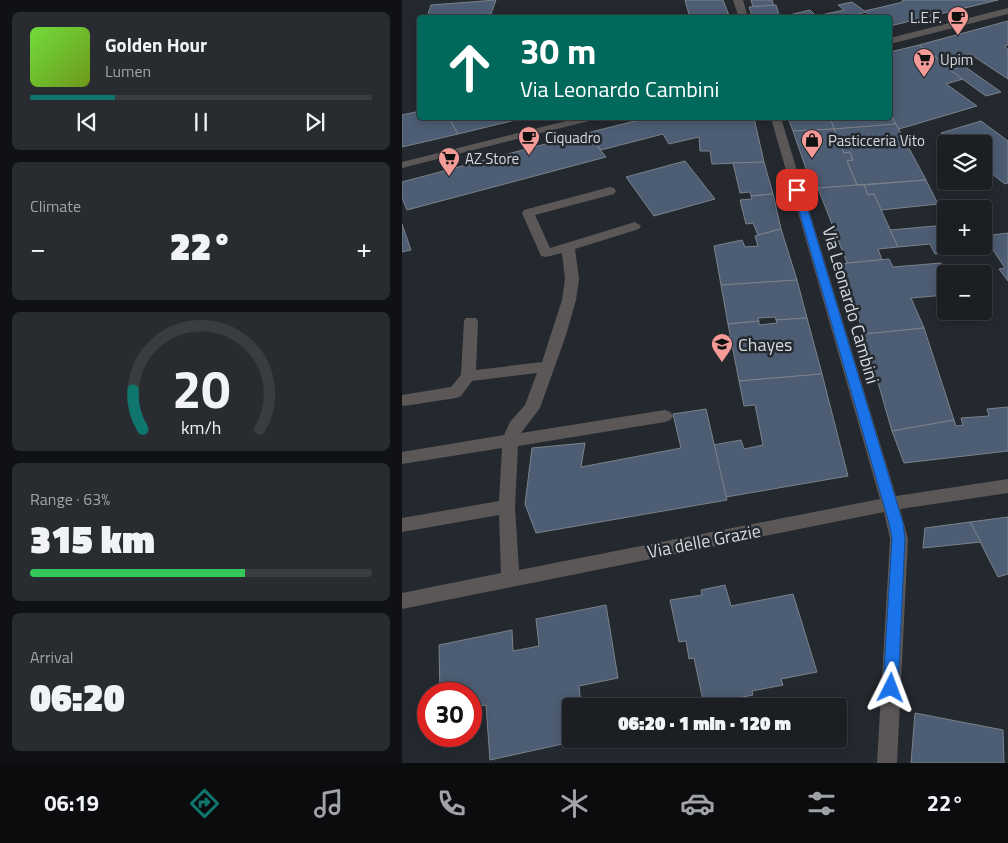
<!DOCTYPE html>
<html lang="en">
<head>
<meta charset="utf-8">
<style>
	:root { --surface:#1b1f24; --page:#282c31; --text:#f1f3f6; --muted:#a0a2a6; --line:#393d41; --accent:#0f766e }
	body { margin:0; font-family:"Titillium Web",sans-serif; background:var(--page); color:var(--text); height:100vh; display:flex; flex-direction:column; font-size:19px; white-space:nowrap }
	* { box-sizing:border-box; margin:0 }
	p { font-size:16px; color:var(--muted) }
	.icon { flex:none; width:28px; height:28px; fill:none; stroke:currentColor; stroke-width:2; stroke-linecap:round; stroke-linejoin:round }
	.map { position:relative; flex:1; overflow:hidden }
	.drawer { display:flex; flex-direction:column; gap:12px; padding:12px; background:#0f1114; width:402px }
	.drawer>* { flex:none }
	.hud { position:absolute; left:15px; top:15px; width:475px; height:105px; border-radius:5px; box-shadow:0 2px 12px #0003,0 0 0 1px var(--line); background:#00695c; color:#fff; overflow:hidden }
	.tools { position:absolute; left:535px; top:135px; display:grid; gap:10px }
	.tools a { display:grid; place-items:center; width:55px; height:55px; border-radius:5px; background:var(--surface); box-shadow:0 2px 12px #0003,0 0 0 1px var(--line); font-size:25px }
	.speed { position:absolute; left:15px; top:682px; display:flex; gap:10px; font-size:25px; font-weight:700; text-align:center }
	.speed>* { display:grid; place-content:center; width:65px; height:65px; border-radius:50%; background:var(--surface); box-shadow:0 2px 12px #0003,0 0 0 1px var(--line); line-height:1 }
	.speed .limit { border:8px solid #d22; background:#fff; color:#111 }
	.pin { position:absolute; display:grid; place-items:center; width:42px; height:42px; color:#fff; margin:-21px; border-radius:10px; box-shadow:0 2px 8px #0006 }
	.me { position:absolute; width:55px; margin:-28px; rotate:3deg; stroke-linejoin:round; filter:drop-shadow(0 0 4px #0008) }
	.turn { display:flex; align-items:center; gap:18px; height:105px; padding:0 20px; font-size:22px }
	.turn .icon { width:65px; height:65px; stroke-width:2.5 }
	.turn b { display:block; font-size:35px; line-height:42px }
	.big { font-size:38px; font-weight:800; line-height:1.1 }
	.drawer .tile { flex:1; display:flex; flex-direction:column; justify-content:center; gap:8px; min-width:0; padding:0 18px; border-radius:8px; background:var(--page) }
	.drawer .dial { align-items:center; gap:0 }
	.dial svg { height:130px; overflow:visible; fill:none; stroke:var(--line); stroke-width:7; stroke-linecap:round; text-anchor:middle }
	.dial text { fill:var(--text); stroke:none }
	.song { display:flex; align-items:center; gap:15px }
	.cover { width:60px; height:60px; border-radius:8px; background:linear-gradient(135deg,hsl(100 70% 55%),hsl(80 70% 35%)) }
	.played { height:5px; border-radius:2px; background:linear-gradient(90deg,var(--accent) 25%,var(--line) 25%) }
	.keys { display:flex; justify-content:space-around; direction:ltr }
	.heat { display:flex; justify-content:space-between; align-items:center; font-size:28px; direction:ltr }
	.charge { height:8px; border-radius:4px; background:linear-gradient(90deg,#34c759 63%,var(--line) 0) }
	.trip { position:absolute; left:160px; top:698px; width:285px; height:50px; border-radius:5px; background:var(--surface); box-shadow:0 2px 12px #0003,0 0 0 1px var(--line); font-weight:800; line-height:50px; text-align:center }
	.tabs { display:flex; height:80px; justify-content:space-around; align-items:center; background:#0b0c0e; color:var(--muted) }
	.tabs .icon { width:35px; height:35px }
	.tabs .selected { color:var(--accent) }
	.tabs b { font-size:22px; color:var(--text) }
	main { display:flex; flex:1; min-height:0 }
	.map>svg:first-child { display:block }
	.building { fill:#4d5d73; stroke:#7c828b }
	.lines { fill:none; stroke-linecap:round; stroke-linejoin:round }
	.minor { fill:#5c5757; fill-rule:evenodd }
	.route { fill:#1a73e8; stroke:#114b97 }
	.labels { text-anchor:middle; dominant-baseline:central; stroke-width:5; stroke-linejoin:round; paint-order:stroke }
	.far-poi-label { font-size:15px; fill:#d6dadf; stroke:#242930; text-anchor:start }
	.street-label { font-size:18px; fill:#d6dadf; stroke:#242930 }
	.poi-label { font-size:18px; fill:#d6dadf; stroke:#242930; text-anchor:start }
</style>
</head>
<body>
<main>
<section class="drawer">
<div class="tile">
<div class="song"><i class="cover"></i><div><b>Golden Hour</b><p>Lumen</p></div></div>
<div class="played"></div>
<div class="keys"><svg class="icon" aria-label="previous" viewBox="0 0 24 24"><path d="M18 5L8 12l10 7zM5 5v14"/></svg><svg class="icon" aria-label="pause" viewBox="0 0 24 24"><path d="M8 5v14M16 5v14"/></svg><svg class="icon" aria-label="next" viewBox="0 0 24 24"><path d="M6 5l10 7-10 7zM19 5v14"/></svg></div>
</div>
<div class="tile"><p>Climate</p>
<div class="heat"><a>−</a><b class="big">22°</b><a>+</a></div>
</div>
<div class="tile dial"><svg viewBox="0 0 100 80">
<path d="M14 69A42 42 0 1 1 86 69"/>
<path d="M14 69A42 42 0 0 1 8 45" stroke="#0f766e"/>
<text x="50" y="56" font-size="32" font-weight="700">20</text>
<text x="50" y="72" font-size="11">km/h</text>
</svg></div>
<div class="tile"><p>Range · 63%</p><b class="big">315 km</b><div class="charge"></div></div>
<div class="tile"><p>Arrival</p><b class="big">06:20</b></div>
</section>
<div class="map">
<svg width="606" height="763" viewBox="0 0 606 763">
	<rect width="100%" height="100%" fill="#242930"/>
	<!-- building -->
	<g class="building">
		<path d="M94 0 89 14 25 17 29 5Z"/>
		<path d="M283 0H321L328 18H288Z"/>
		<path d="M349 0H370L372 6 351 7Z"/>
		<path d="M500 0H596L488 26V18H471L463 11 501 2Z"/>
		<path d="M450 2 464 12 456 14 460 18 379 17 408 10 414 16 442 10 436 5Z"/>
		<path d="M374 5 378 18H351L347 7Z"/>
		<path d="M606 21V45L602 46 606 49V79L568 54 540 61 517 45Z"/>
		<path d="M517 45 561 79 544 84 575 106 497 129 488 114V52Z"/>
		<path d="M562 66 599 92 584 96 548 70Z"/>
		<path d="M18 111V118H47L56 134 0 147V115Z"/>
		<path d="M488 114 494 124 432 129 428 118H488Z"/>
		<path d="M47 118H122L56 134Z"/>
		<path d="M245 118H352L362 162 310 164 308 151H298L297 137 267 144 261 134 199 150 185 133Z"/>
		<path d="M386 118H428L432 129 391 131Z"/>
		<path d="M579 121 606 141V183L603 184 581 167V144H552L539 133Z"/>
		<path d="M494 124 524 180 455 185 445 161 451 160 448 152 442 153 432 129Z"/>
		<path d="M432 129 442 153 448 152 451 160 445 161 455 185 411 189 391 131Z"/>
		<path d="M185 133 204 157 5 210 0 198V182Z"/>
		<path d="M283 161 313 199 252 216 224 177Z"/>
		<path d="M362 162 371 194 349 196 348 192 338 193 331 163Z"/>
		<path d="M524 180 536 204 479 210 472 194 466 195 462 185Z"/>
		<path d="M455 185H462L466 195 472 194 496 247 476 249 480 260 445 263 416 188Z"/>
		<path d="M371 194 379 229 356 235 351 223 344 224 338 200 350 199 349 196Z"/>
		<path d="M0 224 9 250 0 252Z"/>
		<path d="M544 225V246H559L561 251 533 254 528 244 496 247 488 230Z"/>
		<path d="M379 229 395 280 319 285 312 246 340 240 343 247 356 246 353 236Z"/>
		<path d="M606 233V281L597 269 603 268 582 236Z"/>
		<path d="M487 259 491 267 539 263 544 274V295L509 298 522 328 462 334 437 264Z"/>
		<path d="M395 280 405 318 374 320 373 317 356 318 357 321 326 324 319 285Z"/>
		<path d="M405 318 420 374 337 381 326 324 357 321V325L375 323 374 320Z"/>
		<path d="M522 328 552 420 490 431 462 334Z"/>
		<path d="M420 374 446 476 324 497 311 445 339 440 342 449 361 445 353 405 342 406 337 381Z"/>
		<path d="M606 407V451L502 463 490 431 552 420 554 426 561 425 559 418 587 416 585 409Z"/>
		<path d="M304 409 325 500 134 533 123 504 130 448 183 443 179 467 279 448 271 414Z"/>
		<path d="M606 517V574L596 577 568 522Z"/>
		<path d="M568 522 579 542 521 548 523 528Z"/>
		<path d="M323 585 329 606 391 594 415 672 379 679 381 685 350 691 351 695 302 705 292 658 287 659 284 641 277 642 268 600 300 595 299 590Z"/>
		<path d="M204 605 216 678 177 686 179 706H169V739H183L88 760 84 705 69 708V694H38L37 645 110 630 111 651 137 646 134 619Z"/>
		<path d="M513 713 601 730 602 763H509Z"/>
	</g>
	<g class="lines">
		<!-- minor -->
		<g class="minor">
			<path d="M331 0H341L346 18H337Z"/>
			<path d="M606 8V14L488 44V38Z"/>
			<path d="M176 118H192L191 120 0 168V162Z"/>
			<path d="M369 118H379L494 496 606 479V493L498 509 506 539 495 763H475L488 539 482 512 0 609V593L99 573 97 515 0 532V518L97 501 100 448 0 464V452L102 435 108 422 123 405 135 373 70 381 59 396 54 398 2 406 0 405V395L49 387 59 375 62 321 64 318H74L76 321 74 370 140 362 160 300 163 279 160 253 144 257 139 256 120 213 122 210 208 187 212 188 214 191 212 194 133 215 148 248 233 222 239 226 237 229 173 249 177 279 174 300 164 335 138 408 119 433 263 410 268 412 271 416 268 420 263 422 116 446 113 507 117 570 478 499Z"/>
		</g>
	</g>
	<!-- route -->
	<path class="route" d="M395 188 400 190 501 523 503 538 496 688 494 693 489 695 484 693 481 688 490 538 487 523 391 190Z"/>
	<!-- icons -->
	<defs>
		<g id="cafe-pin" transform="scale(1.125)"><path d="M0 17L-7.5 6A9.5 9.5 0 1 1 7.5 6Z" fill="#f59b97" stroke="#242930"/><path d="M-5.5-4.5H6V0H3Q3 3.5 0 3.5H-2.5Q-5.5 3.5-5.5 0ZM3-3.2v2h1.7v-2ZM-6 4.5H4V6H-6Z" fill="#111"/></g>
		<g id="supermarket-pin" transform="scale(1.125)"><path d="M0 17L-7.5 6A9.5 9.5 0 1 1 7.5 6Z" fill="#f59b97" stroke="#242930"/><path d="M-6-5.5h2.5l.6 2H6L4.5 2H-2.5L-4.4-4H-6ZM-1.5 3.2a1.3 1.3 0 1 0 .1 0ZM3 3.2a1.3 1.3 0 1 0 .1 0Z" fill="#111"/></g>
		<g id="shop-pin" transform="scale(1.125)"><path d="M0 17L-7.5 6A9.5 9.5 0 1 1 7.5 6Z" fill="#f59b97" stroke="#242930"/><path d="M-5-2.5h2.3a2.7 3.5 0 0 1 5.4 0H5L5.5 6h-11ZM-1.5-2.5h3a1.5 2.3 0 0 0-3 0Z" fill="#111"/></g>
		<g id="school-pin" transform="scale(1.125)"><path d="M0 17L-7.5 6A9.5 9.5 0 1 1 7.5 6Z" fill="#f59b97" stroke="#242930"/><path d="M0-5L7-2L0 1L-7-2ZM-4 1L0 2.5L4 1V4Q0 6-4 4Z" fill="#111"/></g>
	</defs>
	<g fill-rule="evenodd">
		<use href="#cafe-pin" x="556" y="17"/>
		<use href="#supermarket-pin" x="522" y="59"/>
		<use href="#cafe-pin" x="127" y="137"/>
		<use href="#shop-pin" x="410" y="140"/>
		<use href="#supermarket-pin" x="47" y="158"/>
		<use href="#school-pin" x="320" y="344"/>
	</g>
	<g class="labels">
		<!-- far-poi labels -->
		<g class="far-poi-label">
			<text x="540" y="17" text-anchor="end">L.E.F.</text>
			<text x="538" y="59">Upim</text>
			<text x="143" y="137">Ciquadro</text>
			<text x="426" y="140">Pasticceria Vito</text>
			<text x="63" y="158">AZ Store</text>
		</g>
		<!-- street labels -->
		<g class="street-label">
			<text transform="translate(449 305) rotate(74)">Via Leonardo Cambini</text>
			<text transform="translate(302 541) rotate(-11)">Via delle Grazie</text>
		</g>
		<!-- poi labels -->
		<g class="poi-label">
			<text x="336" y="344">Chayes</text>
		</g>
	</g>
</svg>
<div class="tools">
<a><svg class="icon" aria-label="layers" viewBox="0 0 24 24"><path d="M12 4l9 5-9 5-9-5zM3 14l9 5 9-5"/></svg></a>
<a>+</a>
<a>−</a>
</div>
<div class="speed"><div class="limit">30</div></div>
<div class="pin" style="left:395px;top:190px;background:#d93025"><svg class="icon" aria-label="arrive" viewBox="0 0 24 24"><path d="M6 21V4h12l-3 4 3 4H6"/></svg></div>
<svg class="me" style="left:489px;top:688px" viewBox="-20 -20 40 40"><path d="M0-17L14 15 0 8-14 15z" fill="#1a73e8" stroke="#fff" stroke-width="4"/></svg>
<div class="trip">06:20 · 1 min · 120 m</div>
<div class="hud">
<div class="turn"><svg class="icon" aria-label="ahead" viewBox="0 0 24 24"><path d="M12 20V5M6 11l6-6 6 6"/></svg><div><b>30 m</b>Via Leonardo Cambini</div></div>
</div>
</div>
</main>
<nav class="tabs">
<b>06:19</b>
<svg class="icon selected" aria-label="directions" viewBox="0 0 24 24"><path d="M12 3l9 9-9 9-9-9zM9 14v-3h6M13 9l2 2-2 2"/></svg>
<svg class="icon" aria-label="music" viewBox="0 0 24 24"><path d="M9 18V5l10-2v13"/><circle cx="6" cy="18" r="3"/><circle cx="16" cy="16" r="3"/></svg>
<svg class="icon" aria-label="phone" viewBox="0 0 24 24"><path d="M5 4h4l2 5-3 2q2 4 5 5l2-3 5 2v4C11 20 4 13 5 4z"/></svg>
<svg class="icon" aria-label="climate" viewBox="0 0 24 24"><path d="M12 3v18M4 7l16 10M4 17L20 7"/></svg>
<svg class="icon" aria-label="car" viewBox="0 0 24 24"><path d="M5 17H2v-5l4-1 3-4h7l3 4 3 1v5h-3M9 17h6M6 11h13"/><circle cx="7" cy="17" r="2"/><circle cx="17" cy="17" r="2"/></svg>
<svg class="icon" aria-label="filters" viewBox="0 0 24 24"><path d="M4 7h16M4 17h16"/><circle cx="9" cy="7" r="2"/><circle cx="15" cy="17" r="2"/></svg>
<b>22°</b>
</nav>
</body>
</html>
